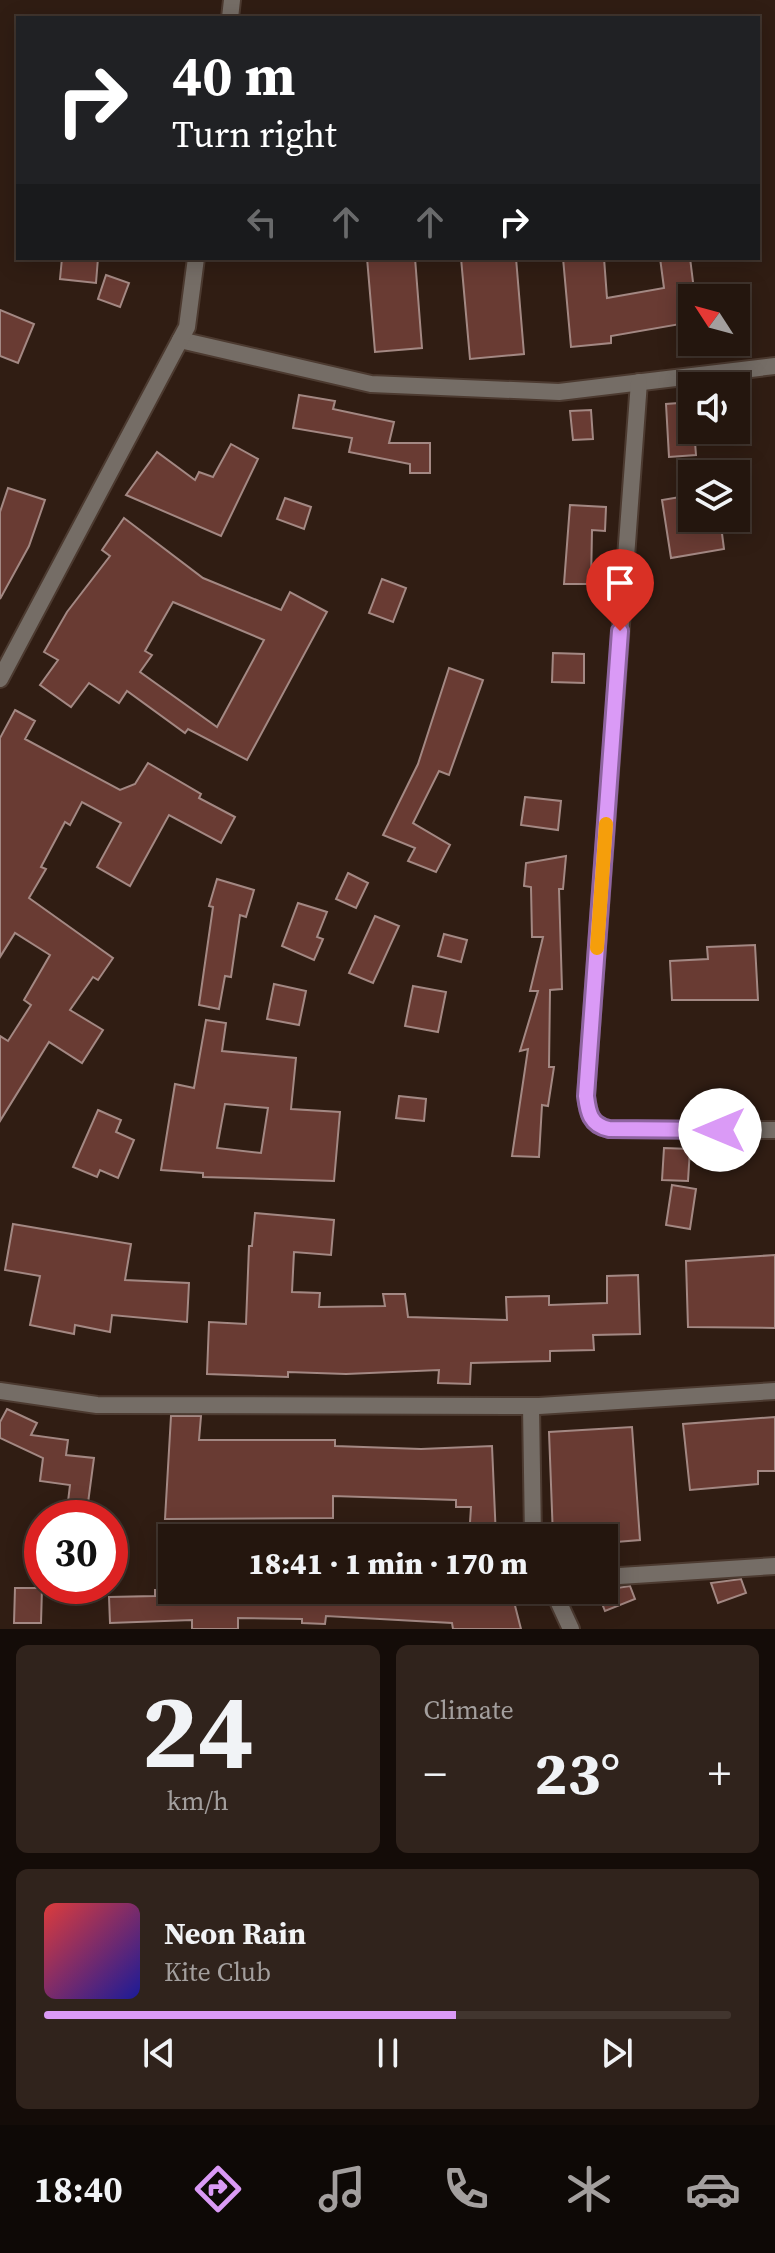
<!DOCTYPE html>
<html lang="en">
<head>
<meta charset="utf-8">
<style>
	:root { --surface:#24160e; --page:#30231c; --text:#f1f3f6; --muted:#a39f9e; --line:#41352e; --accent:#da9af6 }
	body { margin:0; font-family:"Source Serif 4",serif; background:var(--page); color:var(--text); height:100vh; display:flex; flex-direction:column; font-size:30px; white-space:nowrap }
	* { box-sizing:border-box; margin:0 }
	p { font-size:26px; color:var(--muted) }
	.icon { flex:none; width:44px; height:44px; fill:none; stroke:currentColor; stroke-width:2; stroke-linecap:round; stroke-linejoin:round }
	.map { position:relative; height:1629px; overflow:hidden }
	.drawer { display:flex; flex-direction:column; gap:16px; padding:16px; background:#140c08; flex:1 }
	.drawer>* { flex:none }
	.banner { position:absolute; left:16px; top:16px; width:744px; height:244px; border-radius:0px; box-shadow:0 4px 20px #0003,0 0 0 2px var(--line); background:#202124; color:#fff; overflow:hidden }
	.needle { width:52px; rotate:306deg }
	.fabs { position:absolute; left:678px; top:284px; display:grid; gap:16px }
	.fabs a { display:grid; place-items:center; width:72px; height:72px; border-radius:0px; background:var(--surface); box-shadow:0 4px 20px #0003,0 0 0 2px var(--line); font-size:40px }
	.speed { position:absolute; left:24px; top:1500px; display:flex; gap:16px; font-size:40px; font-weight:700; text-align:center }
	.speed>* { display:grid; place-content:center; width:104px; height:104px; border-radius:50%; background:var(--surface); box-shadow:0 4px 20px #0003,0 0 0 2px var(--line); line-height:1 }
	.speed .limit { border:12px solid #d22; background:#fff; color:#111 }
	.pin { position:absolute; display:grid; place-items:center; width:68px; height:68px; color:#fff; margin:-82px -34px; border-radius:50% 50% 50% 0; rotate:-45deg; box-shadow:0 0 8px #0007 }
	.pin .icon { rotate:45deg }
	.me { position:absolute; width:88px; margin:-44px; rotate:270deg; stroke-linejoin:round; filter:drop-shadow(0 0 6px #0008) }
	.turn { display:flex; align-items:center; gap:28px; height:168px; padding:0 24px; font-size:36px }
	.turn .icon { width:104px; height:104px; stroke-width:2.5 }
	.turn b { display:block; font-size:56px; line-height:68px }
	.lanes { display:flex; align-items:center; height:76px; padding:0 24px; background:#0003; justify-content:center; gap:40px; direction:ltr }
	.lanes .off { opacity:.35 }
	.big { font-size:60px; font-weight:800; line-height:1.1 }
	.drawer .widget { flex:1; display:flex; flex-direction:column; justify-content:center; gap:12px; min-width:0; padding:0 28px; border-radius:12px; background:var(--page) }
	.drawer .dial { align-items:center; gap:0 }
	.dial b { font-size:104px; line-height:1 }
	.song { display:flex; align-items:center; gap:24px }
	.cover { width:96px; height:96px; border-radius:12px; background:linear-gradient(135deg,hsl(0 70% 55%),hsl(240 70% 35%)) }
	.played { height:8px; border-radius:4px; background:linear-gradient(90deg,var(--accent) 60%,var(--line) 60%) }
	.keys { display:flex; justify-content:space-around; direction:ltr }
	.heat { display:flex; justify-content:space-between; align-items:center; font-size:44px; direction:ltr }
	.drawer .tiles { flex:1; display:grid; gap:16px; grid-template-columns:1fr 1fr }
	.widget:last-child { grid-column:span 2 }
	.trip { position:absolute; left:158px; top:1524px; width:460px; height:80px; border-radius:0px; background:var(--surface); box-shadow:0 4px 20px #0003,0 0 0 2px var(--line); font-weight:800; line-height:80px; text-align:center }
	.menu { display:flex; height:128px; justify-content:space-around; align-items:center; background:#0e0906; color:var(--muted) }
	.menu .icon { width:56px; height:56px }
	.menu .current { color:var(--accent) }
	.menu b { font-size:36px; color:var(--text) }
	.map>svg:first-child { display:block }
	.building { fill:#693b33; stroke:#a38883; stroke-width:2; fill-rule:evenodd }
	.lines { fill:none; stroke-linecap:round; stroke-linejoin:round }
	.minor-casing { stroke:#4c3a30; stroke-width:20 }
	.tertiary-casing { stroke:#4c3a30; stroke-width:20 }
	.minor { stroke:#756d66; stroke-width:16 }
	.tertiary { stroke:#756d66; stroke-width:16 }
	.route-casing { stroke:#8e64a0; stroke-width:20 }
	.route { stroke:#da9af6; stroke-width:14 }
	.slow { stroke:#f59e0b; stroke-width:14 }
</style>
</head>
<body>
<div class="map">
<svg width="775" height="1629" viewBox="0 0 775 1629">
	<rect width="100%" height="100%" fill="#301d13"/>
	<!-- building -->
	<g class="building">
		<path d="M62 258H98L96 283 60 279Z"/>
		<path d="M367 258H415L422 348 375 352Z"/>
		<path d="M461 258H516L524 354 470 359Z"/>
		<path d="M563 258H604L607 298 664 288 660 258H690L695 298H692V322L611 336V343L571 347Z"/>
		<path d="M106 275 129 283 120 307 98 299Z"/>
		<path d="M0 310 34 324 18 363 0 356Z"/>
		<path d="M299 395 335 401 333 409 394 422 389 443H430V473H410V464L349 452 352 438 293 428Z"/>
		<path d="M692 402 696 455 669 457 666 404Z"/>
		<path d="M591 410 593 439 573 440 570 411Z"/>
		<path d="M231 444 258 459 221 536 126 495 157 452 195 480 199 472 213 477Z"/>
		<path d="M8 488 45 500 29 546 0 599V512Z"/>
		<path d="M692 495V518H720L724 549 671 558 662 500Z"/>
		<path d="M285 498 311 507 304 529 277 519Z"/>
		<path d="M570 505 606 507 605 531 592 530 591 584H564Z"/>
		<path d="M124 518 203 578 281 610 290 592 327 612 247 760 188 729 185 733 127 691 119 703 89 683 71 707 40 685 58 660 44 652 67 612 110 556 102 550ZM173 602 264 640 217 727 140 672 152 655 145 651Z"/>
		<path d="M382 579 406 588 393 622 369 613Z"/>
		<path d="M553 653 584 654V683L552 682Z"/>
		<path d="M449 668 483 680 449 775 439 771 413 823 450 845 436 872 408 861 415 848 383 835 418 764Z"/>
		<path d="M15 710 35 721 25 739 120 790 135 784 148 763 201 794 199 798 235 817 221 843 169 815 130 886 97 867 121 823 82 802 70 825 65 822 41 867 46 869 29 898 113 958 98 980 93 977 70 1010 103 1030 82 1063 49 1042 0 1121V1036L8 1041 31 1005 24 1000 50 955 15 933 0 957V738Z"/>
		<path d="M525 797 561 801 558 830 521 825Z"/>
		<path d="M566 856 563 889H559L562 989 550 990 549 1067H554L548 1106 542 1105 539 1157 512 1156 528 1049 520 1051 538 991H530L543 937H532L531 887 524 886 526 863Z"/>
		<path d="M348 873 368 883 356 908 336 899Z"/>
		<path d="M217 879 254 890 246 917 240 915 231 977 225 976 219 1009 199 1005 213 907 209 906Z"/>
		<path d="M298 903 327 912 317 937 323 939 314 960 282 946Z"/>
		<path d="M375 916 399 926 373 983 349 973Z"/>
		<path d="M444 934 467 940 461 962 438 956Z"/>
		<path d="M755 945 758 1000H672L670 961 708 959 707 947Z"/>
		<path d="M274 984 306 991 299 1025 267 1019Z"/>
		<path d="M413 986 446 992 438 1032 405 1026Z"/>
		<path d="M206 1020 226 1023 222 1051 296 1058 291 1109 340 1112 334 1181 203 1177V1173L161 1170 175 1084 194 1088ZM225 1104 268 1108 261 1153 217 1148Z"/>
		<path d="M399 1096 426 1099 424 1121 396 1118Z"/>
		<path d="M98 1110 121 1120 116 1132 134 1140 118 1178 100 1170 97 1177 73 1167Z"/>
		<path d="M664 1148 690 1149 688 1181 662 1180Z"/>
		<path d="M672 1185 696 1189 690 1229 666 1225Z"/>
		<path d="M255 1213 334 1220 331 1255 294 1252 292 1292 320 1293 319 1307 385 1306 383 1294H405L408 1317 507 1320 506 1297 549 1296V1305L607 1303V1276L638 1275 640 1334 593 1335 594 1350 550 1351V1361L471 1363 470 1384 438 1383 439 1370 346 1374 288 1372V1377L207 1374 209 1322 246 1324 249 1246H252Z"/>
		<path d="M13 1224 131 1244 125 1280 189 1283 187 1322 112 1315 110 1332 75 1325 74 1334 30 1325 40 1276 5 1270Z"/>
		<path d="M775 1255V1328L688 1327 686 1261Z"/>
		<path d="M7 1409 37 1423 31 1435 68 1440 66 1455 94 1458 86 1518H66L70 1485 40 1481 43 1458 0 1438V1422Z"/>
		<path d="M171 1416H201L199 1440H335V1446L421 1449 492 1446 496 1538H469L471 1507H456V1500L333 1496V1518L165 1519Z"/>
		<path d="M775 1417V1471H758V1484L690 1490 683 1424Z"/>
		<path d="M632 1427 640 1540 604 1543V1538H596V1535L553 1537 549 1432Z"/>
		<path d="M741 1579 746 1593 718 1603 711 1583Z"/>
		<path d="M630 1586 635 1599 605 1611 597 1591Z"/>
		<path d="M15 1588H42L41 1623H14Z"/>
		<path d="M155 1590 303 1593V1590H511L521 1629H453L452 1623 326 1616 325 1624 302 1623V1619L238 1618V1629H192V1620L110 1623 109 1597 155 1596Z"/>
	</g>
	<g class="lines">
		<!-- minor casing -->
		<g class="minor-casing">
			<g id="minor">
				<path d="M230 18 232 0"/>
				<path d="M180 340 371 384 559 392 775 366"/>
				<path d="M639 382 586 1096C588 1112 590 1125 609 1129L775 1130"/>
				<path d="M0 679 187 327 196 258"/>
				<path d="M531 1406 533 1538"/>
				<path d="M604 1577 775 1566"/>
				<path d="M553 1590 571 1629"/>
			</g>
		</g>
		<!-- tertiary casing -->
		<g class="tertiary-casing">
			<path id="tertiary" d="M0 1391 97 1405 539 1406 775 1391"/>
		</g>
		<!-- minor -->
		<use href="#minor" class="minor"/>
		<!-- tertiary -->
		<use href="#tertiary" class="tertiary"/>
	</g>
	<g class="lines">
		<!-- route casing -->
		<g class="route-casing">
			<path id="route" d="M620 631 586 1096C588 1112 590 1125 609 1129L720 1130"/>
		</g>
		<!-- route -->
		<use href="#route" class="route"/>
		<!-- slow -->
		<path class="slow" d="M597 948 606 824"/>
	</g>
</svg>
<div class="fabs">
<a><svg class="needle" viewBox="-14 -14 28 28"><path d="M0-13l5 13h-10z" fill="#e53935"/><path d="M0 13l5-13h-10z" fill="#a39f9e"/></svg></a>
<a><svg class="icon" aria-label="sound" viewBox="0 0 24 24"><path d="M4 9h4l5-4v14l-5-4H4zM17 9q2 3 0 6"/></svg></a>
<a><svg class="icon" aria-label="layers" viewBox="0 0 24 24"><path d="M12 4l9 5-9 5-9-5zM3 14l9 5 9-5"/></svg></a>
</div>
<div class="speed"><div class="limit">30</div></div>
<div class="pin" style="left:620px;top:631px;background:#d93025"><svg class="icon" aria-label="arrive" viewBox="0 0 24 24"><path d="M6 21V4h12l-3 4 3 4H6"/></svg></div>
<svg class="me" style="left:720px;top:1130px" viewBox="-20 -20 40 40"><circle r="19" fill="#fff"/><path d="M0-13L10 11 0 6-10 11z" fill="#da9af6"/></svg>
<div class="trip">18:41 · 1 min · 170 m</div>
<div class="banner">
<div class="turn"><svg class="icon" aria-label="right" viewBox="0 0 24 24"><path d="M7 20v-9h11M14 6l5 5-5 5"/></svg><div><b>40 m</b>Turn right</div></div>
<div class="lanes"><svg class="icon off" aria-label="left" viewBox="0 0 24 24"><path d="M17 20v-9H6M10 6l-5 5 5 5"/></svg><svg class="icon off" aria-label="ahead" viewBox="0 0 24 24"><path d="M12 20V5M6 11l6-6 6 6"/></svg><svg class="icon off" aria-label="ahead" viewBox="0 0 24 24"><path d="M12 20V5M6 11l6-6 6 6"/></svg><svg class="icon" aria-label="right" viewBox="0 0 24 24"><path d="M7 20v-9h11M14 6l5 5-5 5"/></svg></div>
</div>
</div>
<section class="drawer">
<div class="tiles">
<div class="widget dial"><b>24</b><p>km/h</p></div>
<div class="widget"><p>Climate</p>
<div class="heat"><a>−</a><b class="big">23°</b><a>+</a></div>
</div>
<div class="widget">
<div class="song"><i class="cover"></i><div><b>Neon Rain</b><p>Kite Club</p></div></div>
<div class="played"></div>
<div class="keys"><svg class="icon" aria-label="previous" viewBox="0 0 24 24"><path d="M18 5L8 12l10 7zM5 5v14"/></svg><svg class="icon" aria-label="pause" viewBox="0 0 24 24"><path d="M8 5v14M16 5v14"/></svg><svg class="icon" aria-label="next" viewBox="0 0 24 24"><path d="M6 5l10 7-10 7zM19 5v14"/></svg></div>
</div>
</div>
</section>
<nav class="menu">
<b>18:40</b>
<svg class="icon current" aria-label="directions" viewBox="0 0 24 24"><path d="M12 3l9 9-9 9-9-9zM9 14v-3h6M13 9l2 2-2 2"/></svg>
<svg class="icon" aria-label="music" viewBox="0 0 24 24"><path d="M9 18V5l10-2v13"/><circle cx="6" cy="18" r="3"/><circle cx="16" cy="16" r="3"/></svg>
<svg class="icon" aria-label="phone" viewBox="0 0 24 24"><path d="M5 4h4l2 5-3 2q2 4 5 5l2-3 5 2v4C11 20 4 13 5 4z"/></svg>
<svg class="icon" aria-label="climate" viewBox="0 0 24 24"><path d="M12 3v18M4 7l16 10M4 17L20 7"/></svg>
<svg class="icon" aria-label="car" viewBox="0 0 24 24"><path d="M5 17H2v-5l4-1 3-4h7l3 4 3 1v5h-3M9 17h6M6 11h13"/><circle cx="7" cy="17" r="2"/><circle cx="17" cy="17" r="2"/></svg>
</nav>
</body>
</html>
